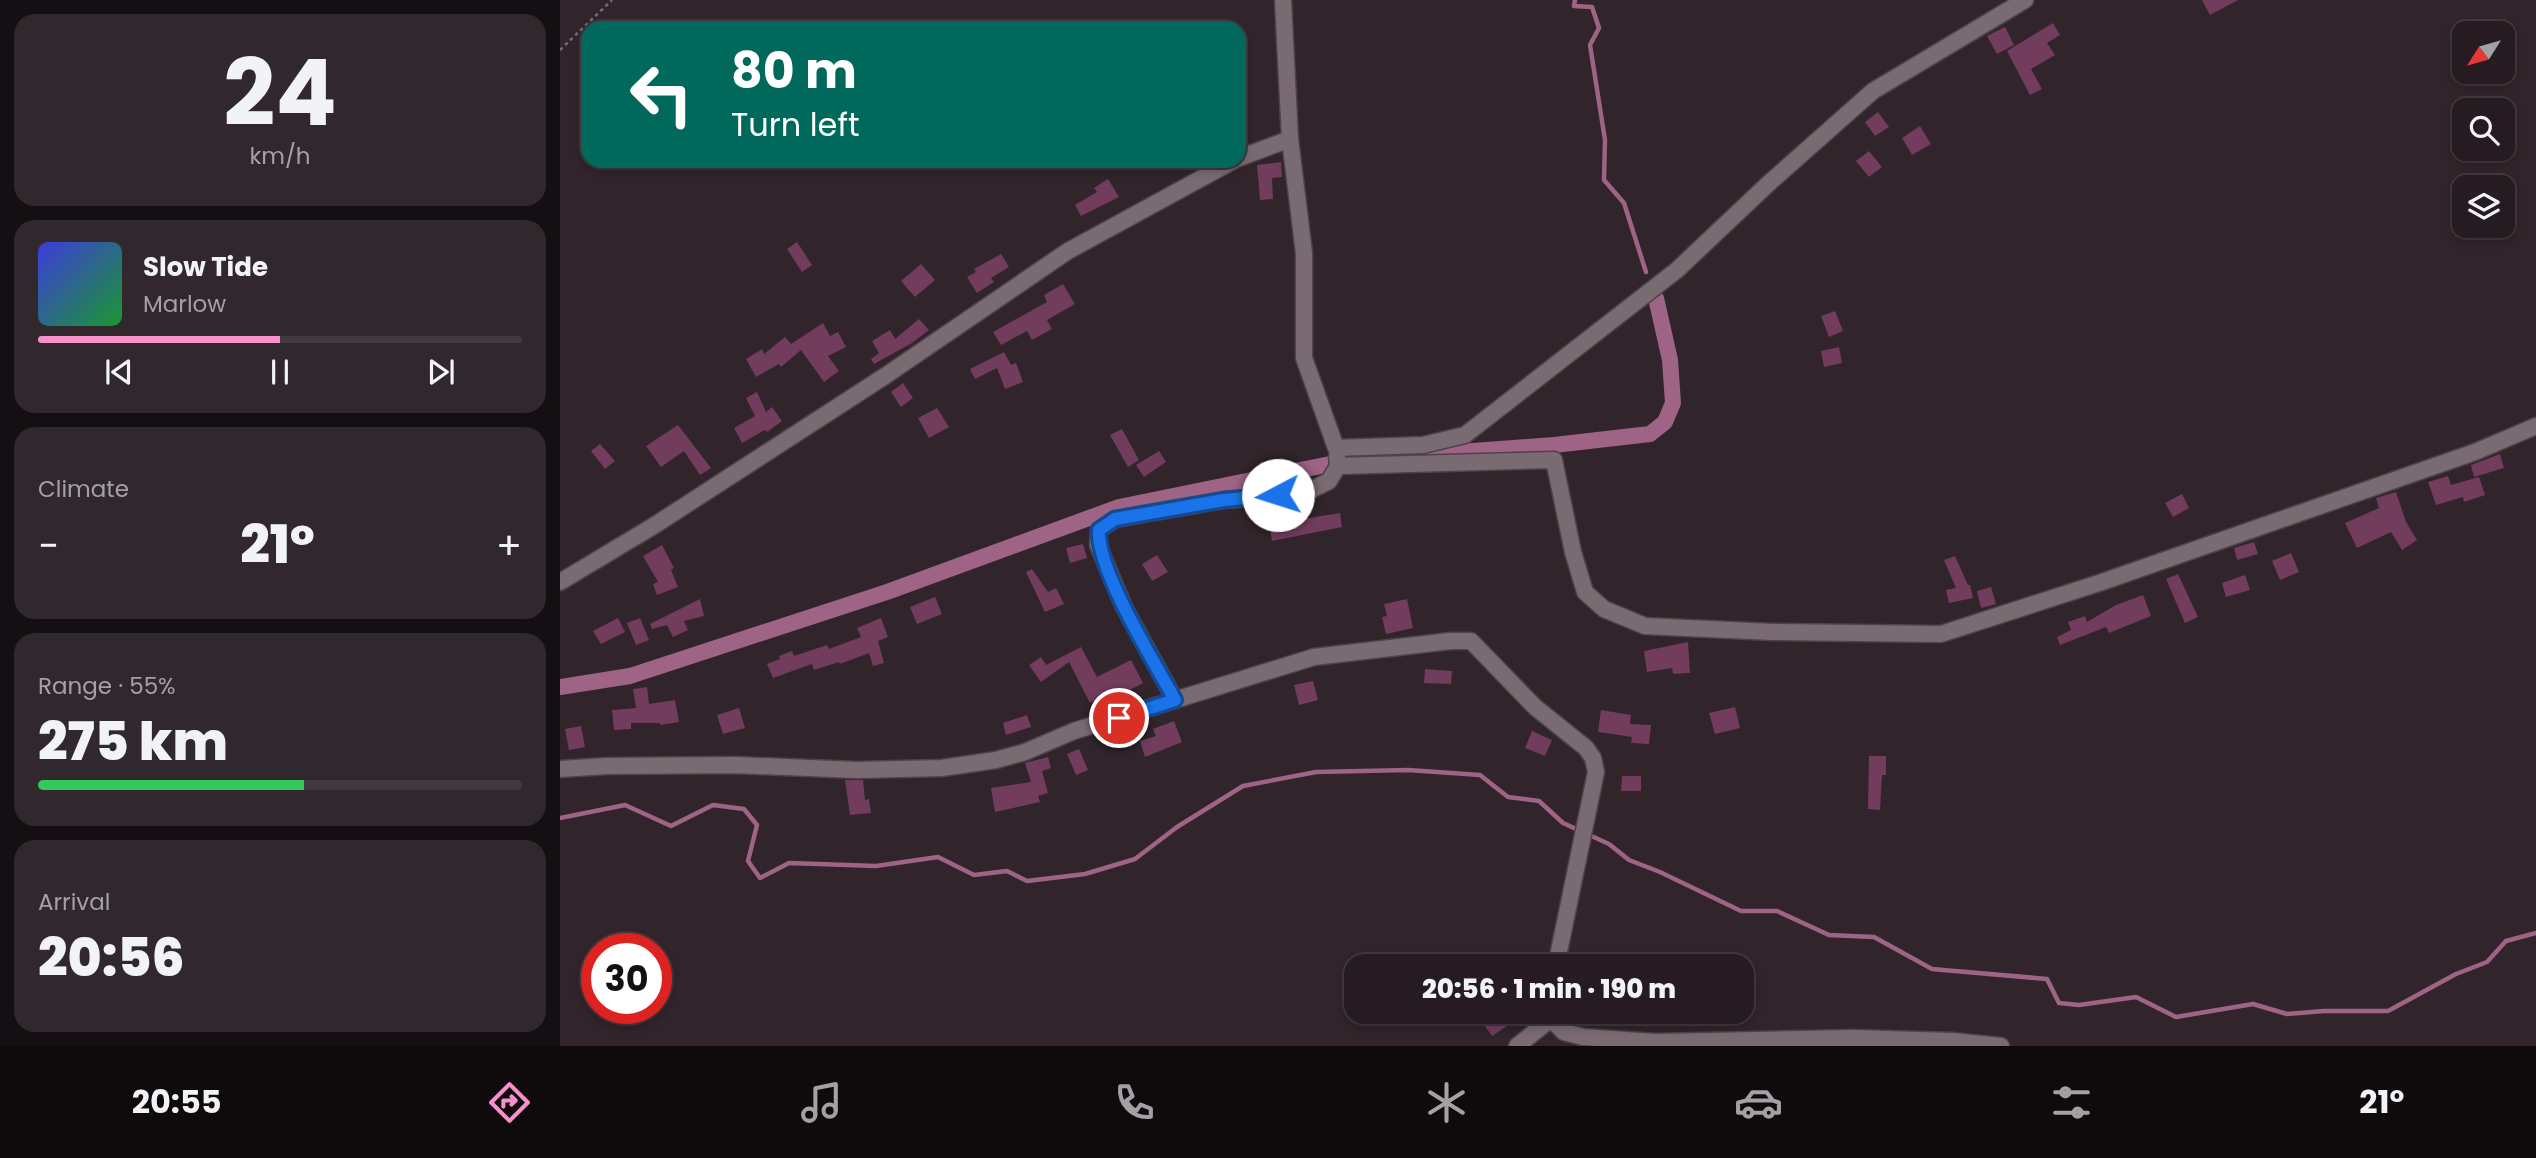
<!DOCTYPE html>
<html lang="en">
<head>
<meta charset="utf-8">
<style>
	:root { --surface:#251b20; --page:#31282d; --text:#f1f3f6; --muted:#a3a1a5; --line:#42393e; --accent:#f890cc }
	body { margin:0; font-family:Poppins,sans-serif; background:var(--page); color:var(--text); height:100vh; display:flex; flex-direction:column; font-size:26px; white-space:nowrap }
	* { box-sizing:border-box; margin:0 }
	p { font-size:23px; color:var(--muted) }
	.icon { flex:none; width:38px; height:38px; fill:none; stroke:currentColor; stroke-width:2; stroke-linecap:round; stroke-linejoin:round }
	.map { position:relative; flex:1; overflow:hidden }
	.panel { display:flex; flex-direction:column; gap:14px; padding:14px; background:#140f12; width:560px }
	.panel>* { flex:none }
	.banner { position:absolute; left:21px; top:21px; width:665px; height:147px; border-radius:21px; box-shadow:0 4px 10px #0003,0 0 0 2px var(--line); background:#00695c; color:#fff; overflow:hidden }
	.needle { width:46px; rotate:233deg }
	.tools { position:absolute; left:1892px; top:21px; display:grid; gap:14px }
	.tools a { display:grid; place-items:center; width:63px; height:63px; border-radius:14px; background:var(--surface); box-shadow:0 4px 10px #0003,0 0 0 2px var(--line); font-size:35px }
	.speed { position:absolute; left:21px; top:933px; display:flex; gap:14px; font-size:35px; font-weight:700; text-align:center }
	.speed>* { display:grid; place-content:center; width:91px; height:91px; border-radius:50%; background:var(--surface); box-shadow:0 4px 10px #0003,0 0 0 2px var(--line); line-height:1 }
	.speed .limit { border:10px solid #d22; background:#fff; color:#111 }
	.pin { position:absolute; display:grid; place-items:center; width:60px; height:60px; color:#fff; margin:-30px; border:4px solid #fff; border-radius:50%; box-shadow:0 2px 7px #0007 }
	.me { position:absolute; width:77px; margin:-38px; rotate:265deg; stroke-linejoin:round; filter:drop-shadow(0 0 5px #0008) }
	.turn { display:flex; align-items:center; gap:24px; height:147px; padding:0 35px; font-size:32px }
	.turn .icon { width:91px; height:91px; stroke-width:2.5 }
	.turn b { display:block; font-size:49px; line-height:60px }
	.big { font-size:52px; font-weight:800; line-height:1.1 }
	.panel .tile { flex:1; display:flex; flex-direction:column; justify-content:center; gap:10px; min-width:0; padding:0 24px; border-radius:21px; background:var(--page) }
	.panel .dial { align-items:center; gap:0 }
	.dial b { font-size:91px; line-height:1 }
	.song { display:flex; align-items:center; gap:21px }
	.cover { width:84px; height:84px; border-radius:10px; background:linear-gradient(135deg,hsl(240 70% 55%),hsl(130 70% 35%)) }
	.played { height:7px; border-radius:4px; background:linear-gradient(90deg,var(--accent) 50%,var(--line) 50%) }
	.keys { display:flex; justify-content:space-around; direction:ltr }
	.heat { display:flex; justify-content:space-between; align-items:center; font-size:38px; direction:ltr }
	.charge { height:10px; border-radius:5px; background:linear-gradient(90deg,#34c759 55%,var(--line) 0) }
	.trip { position:absolute; left:784px; top:954px; width:410px; height:70px; border-radius:21px; background:var(--surface); box-shadow:0 4px 10px #0003,0 0 0 2px var(--line); font-weight:800; line-height:70px; text-align:center }
	.tab-bar { display:flex; height:112px; justify-content:space-around; align-items:center; background:#0f0b0d; color:var(--muted) }
	.tab-bar .icon { width:49px; height:49px }
	.tab-bar .active { color:var(--accent) }
	.tab-bar b { font-size:32px; color:var(--text) }
	main { display:flex; flex:1; min-height:0 }
	.map>svg:first-child { display:block }
	.lines { fill:none; stroke-linecap:round; stroke-linejoin:round }
	.stream { stroke:#9e6385; stroke-width:4.5 }
	.canal { stroke:#9e6385; stroke-width:16 }
	.building { fill:#723c5c }
	.street-casing { stroke:#4d4348; stroke-width:19 }
	.path { stroke:#776c71; stroke-width:2.5; stroke-dasharray:3.5 3.5; stroke-linecap:butt }
	.street { stroke:#7a6b73; stroke-width:16 }
	.route-casing { stroke:#114b97; stroke-width:18 }
	.route { stroke:#1a73e8; stroke-width:12 }
</style>
</head>
<body>
<main>
<section class="panel">
<div class="tile dial"><b>24</b><p>km/h</p></div>
<div class="tile">
<div class="song"><i class="cover"></i><div><b>Slow Tide</b><p>Marlow</p></div></div>
<div class="played"></div>
<div class="keys"><svg class="icon" aria-label="previous" viewBox="0 0 24 24"><path d="M18 5L8 12l10 7zM5 5v14"/></svg><svg class="icon" aria-label="pause" viewBox="0 0 24 24"><path d="M8 5v14M16 5v14"/></svg><svg class="icon" aria-label="next" viewBox="0 0 24 24"><path d="M6 5l10 7-10 7zM19 5v14"/></svg></div>
</div>
<div class="tile"><p>Climate</p>
<div class="heat"><a>−</a><b class="big">21°</b><a>+</a></div>
</div>
<div class="tile"><p>Range · 55%</p><b class="big">275 km</b><div class="charge"></div></div>
<div class="tile"><p>Arrival</p><b class="big">20:56</b></div>
</section>
<div class="map">
<svg width="1976" height="1046" viewBox="0 0 1976 1046">
	<rect width="100%" height="100%" fill="#31242b"/>
	<g class="lines">
		<!-- stream -->
		<g class="stream">
			<path d="M1015 0 1014 6 1032 7 1039 28 1030 45 1045 140 1044 180 1064 203 1086 272"/>
			<path d="M0 818 65 805 111 826 153 805 184 809 197 825 188 861 200 878 229 863 316 866 378 857 414 875 447 871 467 881 525 874 575 859 617 827 683 786 756 772 848 770 920 775 948 797 979 801 1003 823 1049 844 1069 860 1100 872 1181 911H1217L1269 935 1314 937 1372 969 1487 979 1499 1003 1519 1005 1576 997 1616 1017 1693 1004 1727 1014 1764 1011H1828L1896 974 1927 962 1946 941 1976 933"/>
		</g>
		<!-- canal -->
		<g class="canal">
			<path d="M819 458 994 445 1090 434 1105 422 1113 403 1110 360 1096 298"/>
			<path d="M0 687 70 676 327 592 559 507 790 460"/>
		</g>
	</g>
	<!-- building -->
	<g class="building">
		<path d="M1642 0H1678L1650 15Z"/>
		<path d="M1493 23 1500 35 1487 43 1495 55 1471 69 1482 89 1470 95 1447 51Z"/>
		<path d="M1445 27 1454 45 1437 54 1427 36Z"/>
		<path d="M1318 112 1329 127 1315 136 1305 122Z"/>
		<path d="M1360 126 1371 144 1352 155 1342 138Z"/>
		<path d="M1309 151 1322 167 1309 177 1296 161Z"/>
		<path d="M721 162 722 177 712 178 713 199 700 200 697 165Z"/>
		<path d="M548 179 559 197 521 216 515 205 537 192 534 188Z"/>
		<path d="M237 242 252 265 242 272 227 249Z"/>
		<path d="M441 254 449 267 431 278 434 282 417 293 407 277 416 272 414 269Z"/>
		<path d="M361 264 375 280 355 297 341 281Z"/>
		<path d="M503 284 515 304 487 320 492 329 472 340 467 331 441 345 433 332 487 302 484 295Z"/>
		<path d="M1275 311 1283 331 1269 337 1261 316Z"/>
		<path d="M359 319 369 330 352 343 314 364 311 359 319 353 312 341 330 330 335 339Z"/>
		<path d="M263 323 270 336 278 332 286 347 268 356 279 371 264 382 241 350 221 367 219 364 196 377 186 359 202 349 204 354 225 337 231 344Z"/>
		<path d="M1279 347 1282 363 1264 367 1261 351Z"/>
		<path d="M444 352 451 365 456 363 463 382 445 389 437 368 415 379 410 369Z"/>
		<path d="M343 383 353 398 341 407 331 392Z"/>
		<path d="M197 392 206 412 212 407 222 421 207 432 205 430 182 443 174 428 195 416 186 398Z"/>
		<path d="M377 408 389 427 369 438 358 418Z"/>
		<path d="M118 425 151 468 140 475 124 451 101 467 86 446Z"/>
		<path d="M562 429 579 460 568 467 550 435Z"/>
		<path d="M40 444 55 461 45 469 31 451Z"/>
		<path d="M599 451 606 462 584 477 576 465Z"/>
		<path d="M1940 454 1944 468 1914 477 1911 465Z"/>
		<path d="M1888 476 1891 485 1919 477 1925 495 1904 502 1903 497 1876 505 1868 482Z"/>
		<path d="M1836 492 1846 522 1857 540 1842 550 1831 532 1797 548 1785 523 1819 508 1816 498Z"/>
		<path d="M1622 494 1629 508 1613 517 1605 503Z"/>
		<path d="M742 512 743 519 780 513 782 527 712 541 708 517Z"/>
		<path d="M1694 542 1698 554 1677 560 1674 548Z"/>
		<path d="M523 544 527 558 510 563 506 548Z"/>
		<path d="M102 545 114 568 111 570 118 587 97 595 93 584 98 582 83 556Z"/>
		<path d="M1731 553 1739 572 1720 580 1712 561Z"/>
		<path d="M597 555 608 572 592 581 582 564Z"/>
		<path d="M1395 556 1408 585H1410L1413 598 1389 603 1386 590 1396 588 1384 560Z"/>
		<path d="M472 569 488 592 496 588 504 604 485 612 466 572Z"/>
		<path d="M1618 574 1638 617 1625 623 1606 579Z"/>
		<path d="M1685 575 1690 590 1666 597 1662 583Z"/>
		<path d="M1431 587 1436 604 1421 608 1417 591Z"/>
		<path d="M1583 595 1591 616 1549 633 1546 627 1500 645 1497 637 1511 630 1508 622 1525 616 1527 622 1556 605Z"/>
		<path d="M375 597 382 614 357 624 350 607Z"/>
		<path d="M140 599 144 616 124 621 128 630 113 637 107 625 92 629 90 624Z"/>
		<path d="M847 599 853 628 826 634 822 617 827 616 824 604Z"/>
		<path d="M58 618 65 632 41 644 33 631Z"/>
		<path d="M80 618 89 640 76 645 67 623Z"/>
		<path d="M321 618 328 637 318 641 324 663 313 666 309 653 280 664 279 662 254 670 252 664 213 678 207 664 220 659 219 656 232 651 234 656 267 645 269 649 301 637 297 628Z"/>
		<path d="M1128 642 1130 673 1113 674 1112 668 1087 672 1084 651Z"/>
		<path d="M521 647 537 677 571 660 583 683 562 694 558 688 530 703 509 662 481 682 469 665 481 657 486 665Z"/>
		<path d="M865 669 892 671 891 684 864 683Z"/>
		<path d="M753 681 758 700 739 705 734 685Z"/>
		<path d="M87 687 89 704 115 700 119 722 100 725V723H71V729L54 730 52 710 76 708 73 689Z"/>
		<path d="M1175 707 1180 728 1155 734 1149 713Z"/>
		<path d="M179 708 185 728 163 734 157 715Z"/>
		<path d="M1041 710 1071 715 1070 724 1091 725 1089 744 1071 743 1072 737 1038 732Z"/>
		<path d="M467 715 471 727 446 735 443 723Z"/>
		<path d="M614 721 622 742 585 757 580 741 596 736 593 729Z"/>
		<path d="M21 726 25 747 9 750 5 729Z"/>
		<path d="M972 731 992 740 985 756 965 748Z"/>
		<path d="M519 749 528 770 516 775 507 754Z"/>
		<path d="M1309 756H1326V775H1322L1320 810 1308 809Z"/>
		<path d="M488 757 491 768 482 771 488 793 478 796 480 802 435 812 431 788 471 782 465 763Z"/>
		<path d="M1062 776H1081V791H1061Z"/>
		<path d="M285 780H303L305 800 309 799 311 813 290 815Z"/>
		<path d="M936 1012H942L950 1024 932 1036 922 1022Z"/>
	</g>
	<g class="lines">
		<!-- street casing -->
		<g class="street-casing">
			<g id="street">
				<path d="M723 0 730 139"/>
				<path d="M679 158 730 139 744 253V358L776 448 863 445 905 435 1117 270 1208 184 1313 91 1465 0"/>
				<path d="M778 466 994 460 1013 552 1025 592 1044 609 1085 626 1212 632 1381 634 1539 583 1915 452 1976 426"/>
				<path d="M0 582 95 525 325 376 508 251 673 161"/>
				<path d="M615 700 754 657 890 641H911L975 707 1026 748 1033 758 1036 772 996 966"/>
				<path d="M0 769 47 766 175 765 297 770 382 768 436 760 465 752 514 731 615 700 564 607 538 545 539 530 555 519 664 500 745 493 769 481 778 466 777 456"/>
				<path d="M991 1012V1019L1004 1032 1023 1037 1095 1042 1292 1038 1392 1041 1441 1046"/>
				<path d="M957 1046 991 1019"/>
			</g>
		</g>
		<!-- path -->
		<path class="path" d="M0 50 52 0"/>
		<!-- street -->
		<use href="#street" class="street"/>
	</g>
	<g class="lines">
		<!-- route casing -->
		<g class="route-casing">
			<path id="route" d="M559 718 615 700C595 663 536 569 539 530L555 519 664 500 718 495"/>
		</g>
		<!-- route -->
		<use href="#route" class="route"/>
	</g>
</svg>
<div class="tools">
<a><svg class="needle" viewBox="-14 -14 28 28"><path d="M0-13l5 13h-10z" fill="#e53935"/><path d="M0 13l5-13h-10z" fill="#a3a1a5"/></svg></a>
<a><svg class="icon" aria-label="search" viewBox="0 0 24 24"><circle cx="10" cy="10" r="6"/><path d="M15 15l6 6"/></svg></a>
<a><svg class="icon" aria-label="layers" viewBox="0 0 24 24"><path d="M12 4l9 5-9 5-9-5zM3 14l9 5 9-5"/></svg></a>
</div>
<div class="speed"><div class="limit">30</div></div>
<div class="pin" style="left:559px;top:718px;background:#d93025"><svg class="icon" aria-label="arrive" viewBox="0 0 24 24"><path d="M6 21V4h12l-3 4 3 4H6"/></svg></div>
<svg class="me" style="left:718px;top:495px" viewBox="-20 -20 40 40"><circle r="19" fill="#fff"/><path d="M0-13L10 11 0 6-10 11z" fill="#1a73e8"/></svg>
<div class="trip">20:56 · 1 min · 190 m</div>
<div class="banner">
<div class="turn"><svg class="icon" aria-label="left" viewBox="0 0 24 24"><path d="M17 20v-9H6M10 6l-5 5 5 5"/></svg><div><b>80 m</b>Turn left</div></div>
</div>
</div>
</main>
<nav class="tab-bar">
<b>20:55</b>
<svg class="icon active" aria-label="directions" viewBox="0 0 24 24"><path d="M12 3l9 9-9 9-9-9zM9 14v-3h6M13 9l2 2-2 2"/></svg>
<svg class="icon" aria-label="music" viewBox="0 0 24 24"><path d="M9 18V5l10-2v13"/><circle cx="6" cy="18" r="3"/><circle cx="16" cy="16" r="3"/></svg>
<svg class="icon" aria-label="phone" viewBox="0 0 24 24"><path d="M5 4h4l2 5-3 2q2 4 5 5l2-3 5 2v4C11 20 4 13 5 4z"/></svg>
<svg class="icon" aria-label="climate" viewBox="0 0 24 24"><path d="M12 3v18M4 7l16 10M4 17L20 7"/></svg>
<svg class="icon" aria-label="car" viewBox="0 0 24 24"><path d="M5 17H2v-5l4-1 3-4h7l3 4 3 1v5h-3M9 17h6M6 11h13"/><circle cx="7" cy="17" r="2"/><circle cx="17" cy="17" r="2"/></svg>
<svg class="icon" aria-label="filters" viewBox="0 0 24 24"><path d="M4 7h16M4 17h16"/><circle cx="9" cy="7" r="2"/><circle cx="15" cy="17" r="2"/></svg>
<b>21°</b>
</nav>
</body>
</html>
